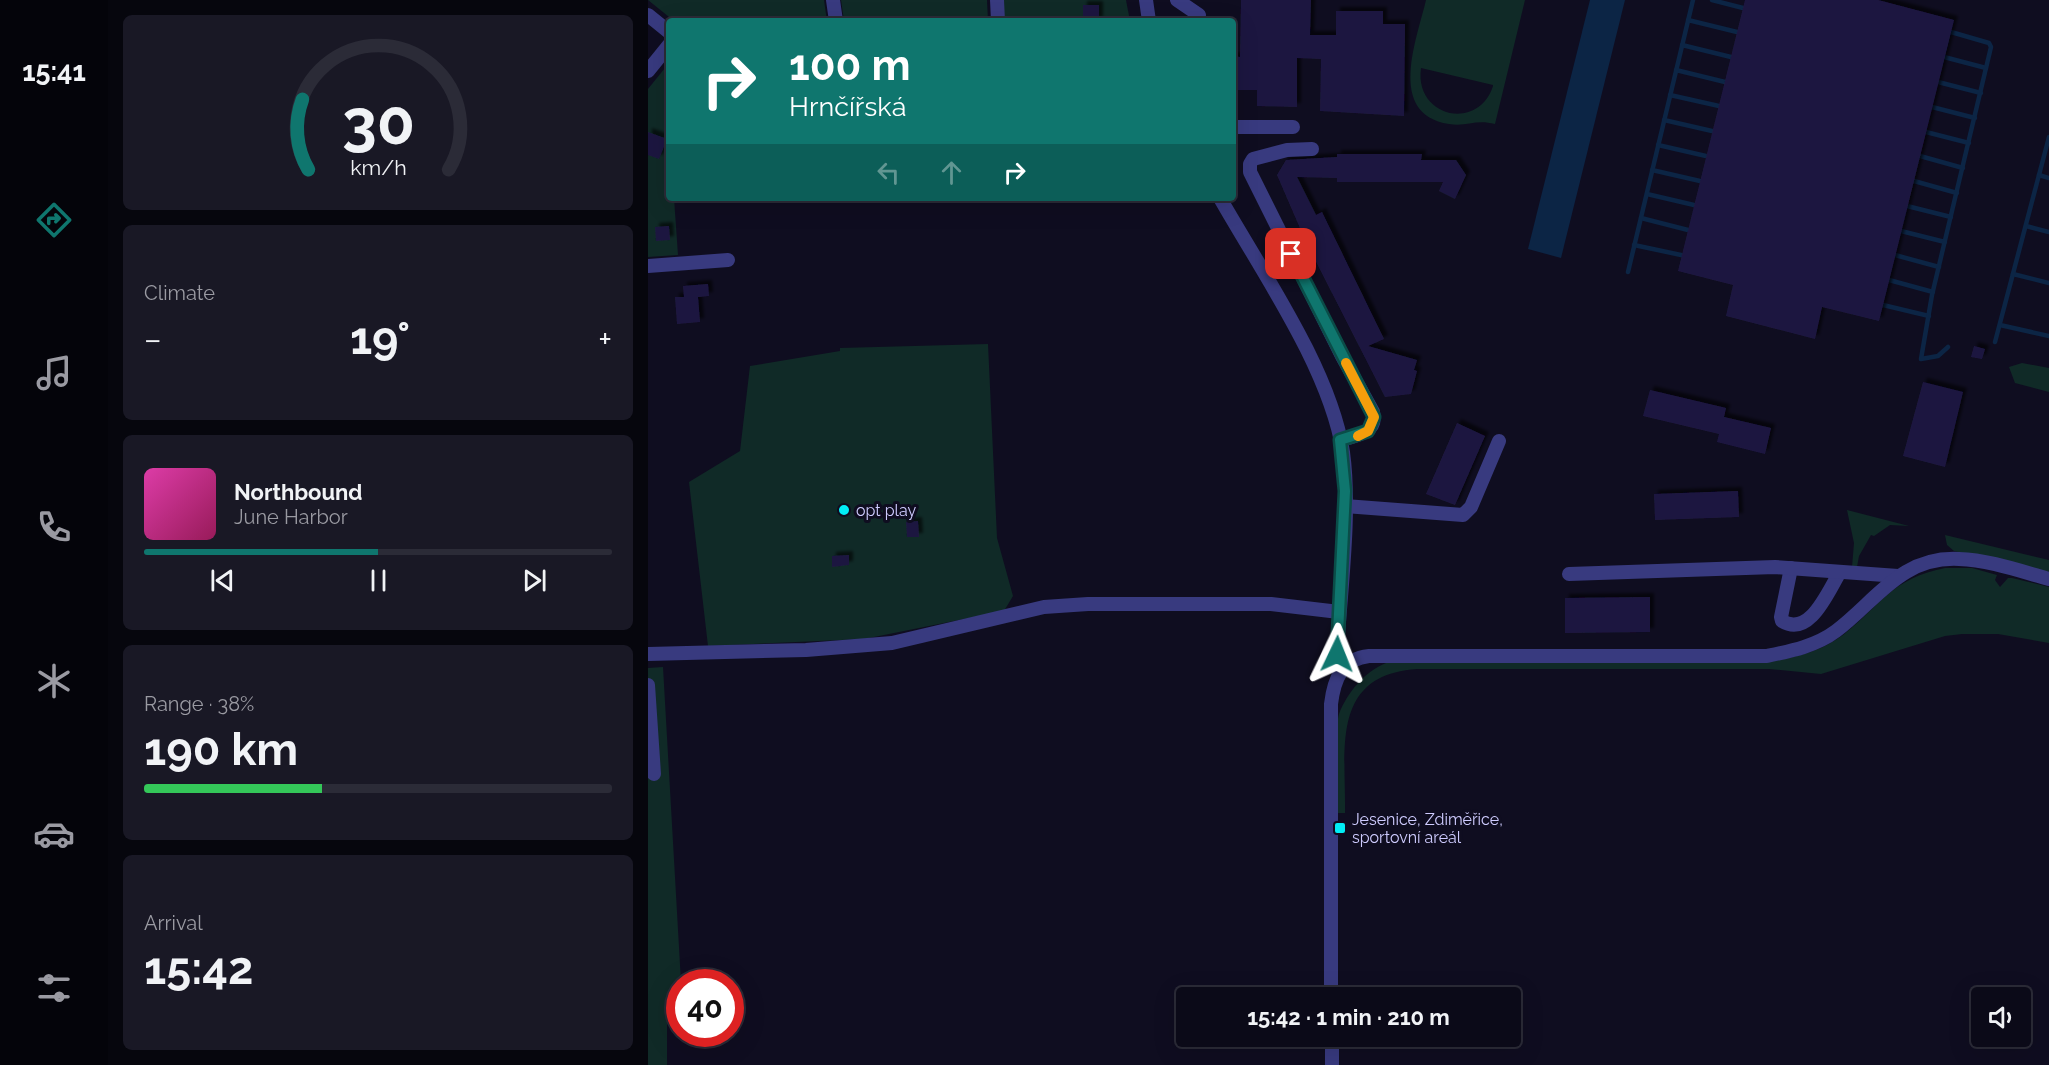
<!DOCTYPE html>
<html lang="en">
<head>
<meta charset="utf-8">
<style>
	:root { --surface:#0b0a18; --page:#191825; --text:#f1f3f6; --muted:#9a9aa2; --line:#2b2b37; --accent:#0f766e }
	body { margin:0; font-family:Raleway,sans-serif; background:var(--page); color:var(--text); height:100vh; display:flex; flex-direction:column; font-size:22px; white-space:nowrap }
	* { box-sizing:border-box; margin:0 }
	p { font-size:20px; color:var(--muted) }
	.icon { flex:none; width:33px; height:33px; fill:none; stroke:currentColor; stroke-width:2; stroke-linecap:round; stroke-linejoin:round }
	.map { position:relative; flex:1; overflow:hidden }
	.panel { display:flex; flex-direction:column; gap:15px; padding:15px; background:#06060d; width:540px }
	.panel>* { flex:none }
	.guide { position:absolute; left:18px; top:18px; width:570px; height:183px; border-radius:6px; box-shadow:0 6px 24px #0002,0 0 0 2px var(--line); background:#0f766e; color:#fff; overflow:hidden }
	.buttons { position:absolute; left:1323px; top:987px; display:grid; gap:12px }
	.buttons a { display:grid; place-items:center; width:60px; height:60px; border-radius:6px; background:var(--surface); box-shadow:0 6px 24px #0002,0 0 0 2px var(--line); font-size:30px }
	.speed { position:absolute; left:18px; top:969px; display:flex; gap:12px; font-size:30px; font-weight:700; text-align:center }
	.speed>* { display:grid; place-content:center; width:78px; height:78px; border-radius:50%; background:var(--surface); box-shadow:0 6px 24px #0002,0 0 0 2px var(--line); line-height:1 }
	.speed .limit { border:9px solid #d22; background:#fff; color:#111 }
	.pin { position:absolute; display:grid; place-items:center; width:51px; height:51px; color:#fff; margin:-26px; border-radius:12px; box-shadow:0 3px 9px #0006 }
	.me { position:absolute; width:66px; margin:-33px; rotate:2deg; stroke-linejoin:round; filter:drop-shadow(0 0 4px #0008) }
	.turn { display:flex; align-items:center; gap:21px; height:126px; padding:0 24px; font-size:27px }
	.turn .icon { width:78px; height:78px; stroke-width:2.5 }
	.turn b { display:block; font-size:42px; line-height:51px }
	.lanes { display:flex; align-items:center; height:57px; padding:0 24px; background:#0003; justify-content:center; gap:30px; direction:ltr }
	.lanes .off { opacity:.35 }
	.big { font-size:45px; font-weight:700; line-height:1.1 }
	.panel .widget { flex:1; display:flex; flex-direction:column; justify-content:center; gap:9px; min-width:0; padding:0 21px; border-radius:9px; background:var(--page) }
	.panel .dial { align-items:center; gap:0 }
	.dial svg { height:156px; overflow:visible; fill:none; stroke:var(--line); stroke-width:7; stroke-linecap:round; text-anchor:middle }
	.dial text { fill:var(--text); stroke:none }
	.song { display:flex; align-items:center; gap:18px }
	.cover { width:72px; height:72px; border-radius:9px; background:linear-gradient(135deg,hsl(320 70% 55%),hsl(330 70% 35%)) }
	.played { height:6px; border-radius:3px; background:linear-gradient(90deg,var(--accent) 50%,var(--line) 50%) }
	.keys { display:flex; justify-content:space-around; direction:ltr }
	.heat { display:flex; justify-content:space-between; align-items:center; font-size:33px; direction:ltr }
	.charge { height:9px; border-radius:4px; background:linear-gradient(90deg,#34c759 38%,var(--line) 0) }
	.trip { position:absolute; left:528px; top:987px; width:345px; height:60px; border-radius:6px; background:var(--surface); box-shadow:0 6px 24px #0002,0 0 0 2px var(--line); font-weight:700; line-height:60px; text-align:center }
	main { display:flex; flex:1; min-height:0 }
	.tabs { display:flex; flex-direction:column; width:108px; justify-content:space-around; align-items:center; background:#04040a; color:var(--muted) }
	.tabs .icon { width:42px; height:42px }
	.tabs .on { color:var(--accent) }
	.tabs b { font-size:27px; color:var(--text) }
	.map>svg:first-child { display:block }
	.green { fill:#102a27; fill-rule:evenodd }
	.water { fill:#0c2545 }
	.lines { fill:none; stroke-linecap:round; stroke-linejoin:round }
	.stream { stroke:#0c2545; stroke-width:4.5 }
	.building { fill:#1e1941; filter:url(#shadow) }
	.minor { stroke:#383a7f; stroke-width:14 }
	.route-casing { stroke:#0a4d48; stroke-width:15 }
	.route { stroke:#0f766e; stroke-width:10 }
	.slow { stroke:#f59e0b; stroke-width:10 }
	.poi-dot { fill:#01eef6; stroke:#0f0d20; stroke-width:2 }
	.labels { text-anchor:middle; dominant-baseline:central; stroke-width:6; stroke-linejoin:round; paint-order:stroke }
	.poi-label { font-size:16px; fill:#cfccff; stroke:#0f0d20; text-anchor:start }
</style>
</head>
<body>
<main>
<nav class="tabs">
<b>15:41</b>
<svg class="icon on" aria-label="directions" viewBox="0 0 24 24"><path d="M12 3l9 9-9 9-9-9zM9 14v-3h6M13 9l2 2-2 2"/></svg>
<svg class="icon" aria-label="music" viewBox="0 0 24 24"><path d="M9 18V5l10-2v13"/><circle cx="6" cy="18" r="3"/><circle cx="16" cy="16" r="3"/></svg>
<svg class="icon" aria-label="phone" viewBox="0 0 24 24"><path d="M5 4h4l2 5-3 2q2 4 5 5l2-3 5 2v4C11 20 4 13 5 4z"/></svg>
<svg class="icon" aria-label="climate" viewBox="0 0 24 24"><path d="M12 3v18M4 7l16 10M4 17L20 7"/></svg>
<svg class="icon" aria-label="car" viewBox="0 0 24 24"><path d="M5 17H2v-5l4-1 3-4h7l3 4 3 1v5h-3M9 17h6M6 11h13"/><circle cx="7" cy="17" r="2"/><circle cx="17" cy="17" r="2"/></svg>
<svg class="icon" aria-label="filters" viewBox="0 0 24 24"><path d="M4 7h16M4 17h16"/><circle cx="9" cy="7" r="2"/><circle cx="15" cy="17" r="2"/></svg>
</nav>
<section class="panel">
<div class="widget dial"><svg viewBox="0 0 100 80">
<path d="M14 69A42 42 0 1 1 86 69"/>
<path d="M14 69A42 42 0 0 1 11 33" stroke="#0f766e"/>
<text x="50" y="56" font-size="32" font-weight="700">30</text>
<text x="50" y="72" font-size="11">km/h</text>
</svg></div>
<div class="widget"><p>Climate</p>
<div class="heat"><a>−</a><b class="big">19°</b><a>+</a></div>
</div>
<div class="widget">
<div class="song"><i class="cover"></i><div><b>Northbound</b><p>June Harbor</p></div></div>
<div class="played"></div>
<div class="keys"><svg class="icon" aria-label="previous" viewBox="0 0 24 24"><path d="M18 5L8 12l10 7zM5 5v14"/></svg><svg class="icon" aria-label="pause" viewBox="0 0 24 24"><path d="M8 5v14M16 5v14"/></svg><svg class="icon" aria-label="next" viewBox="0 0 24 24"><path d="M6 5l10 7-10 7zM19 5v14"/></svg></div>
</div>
<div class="widget"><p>Range · 38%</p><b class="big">190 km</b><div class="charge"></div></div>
<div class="widget"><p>Arrival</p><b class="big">15:42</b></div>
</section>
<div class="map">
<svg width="1401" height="1065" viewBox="0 0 1401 1065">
	<defs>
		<filter id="shadow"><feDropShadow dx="4" dy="-4" stdDeviation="1.5" flood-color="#0009"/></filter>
	</defs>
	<rect width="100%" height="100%" fill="#0f0d20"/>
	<!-- green -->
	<g class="green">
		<path d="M0 0H176L179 21H26Z"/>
		<path d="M193 0H339L340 21H196Z"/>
		<path d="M356 0H478L482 21H356Z"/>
		<path d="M778 0H877L847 124C827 119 819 127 801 124 738 114 769 39 778 0ZM773 68 845 85V86C830 132 766 117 773 68Z"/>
		<path d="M21 63V198H26L30 255 0 257V89Z"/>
		<path d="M340 344 349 538 365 596 356 611 216 639 60 646 41 482 92 451 102 366 192 351V348Z"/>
		<path d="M1374 363 1401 368V392L1367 383 1361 367Z"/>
		<path d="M1199 510 1261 526 1242 525 1226 536 1223 535 1211 556 1209 567H1204L1206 543Z"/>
		<path d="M1297 535 1401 560V572L1306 551 1299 545Z"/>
		<path d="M1297 568H1324L1349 575 1347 580 1352 587 1360 578H1364L1401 587V643L1350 634H1314L1297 636 1173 674 1121 669H769C682 675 698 749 697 813H689C689 792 686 730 691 714 699 693 717 671 738 663L1118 662C1146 658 1172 652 1195 635 1234 604 1243 579 1297 568Z"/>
		<path d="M15 667 33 982 31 1002 19 1003V1065H0V668Z"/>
	</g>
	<!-- water -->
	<path class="water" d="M942 0H977L913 258 880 249Z"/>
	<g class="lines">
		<!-- stream -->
		<g class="stream">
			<path d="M1064 0 1095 8"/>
			<path d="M1040 20 1089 32"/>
			<path d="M1034 45 1083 57"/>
			<path d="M1296 57 1338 68"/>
			<path d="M1028 70 1077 82"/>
			<path d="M1290 82 1333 93"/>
			<path d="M1022 95 1071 106"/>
			<path d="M1284 107 1327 118"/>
			<path d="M1016 120 1064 131"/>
			<path d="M1278 132 1321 143"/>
			<path d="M1010 145 1058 156"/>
			<path d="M1272 156 1315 168"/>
			<path d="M1004 170 1052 181"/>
			<path d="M1391 175 1401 178"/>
			<path d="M1266 181 1309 193"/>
			<path d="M999 194 1046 205"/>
			<path d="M1259 206 1303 217"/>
			<path d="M993 218 1040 230"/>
			<path d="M1378 226 1401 232"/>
			<path d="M1253 231 1297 242"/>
			<path d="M986 245 1033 255"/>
			<path d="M1247 255 1291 267"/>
			<path d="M980 272 1045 0"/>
			<path d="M1365 274 1401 283"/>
			<path d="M1241 280 1285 292"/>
			<path d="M1235 305 1281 316"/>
			<path d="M1352 325 1401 336"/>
			<path d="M1347 342 1401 137"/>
			<path d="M1300 347 1290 356 1273 359 1284 295 1343 47 1341 43 1303 32"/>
		</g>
	</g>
	<!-- building -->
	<g class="building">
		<path d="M593 0H663L662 35H688V11H735V24H757L756 116 672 111 673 59 649 58V107L609 106V90H585V56L592 57Z"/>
		<path d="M1097 0H1230L1306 20 1231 321 1174 307 1167 339 1078 316 1085 285 1030 271Z"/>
		<rect x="435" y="5" width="16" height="16"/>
		<path d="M0 132 19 139 11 159 0 155Z"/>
		<path d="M689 154H774L773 160H808L818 175 807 199 791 191 795 182H689V178L649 177 668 215 674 212 736 339 720 346 769 360 766 370 769 371 763 394 737 397 658 242 629 175 638 160 689 157Z"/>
		<path d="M21 226 22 240 8 241 7 227Z"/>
		<path d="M60 284 61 296 50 297 52 322 29 324 27 297H36L35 286Z"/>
		<path d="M1326 346 1337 349 1334 359 1323 357Z"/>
		<path d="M1275 382 1315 392 1297 467 1255 456Z"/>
		<path d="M1002 390 1078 408 1076 417 1123 428 1117 454 1069 442 1071 434 995 416Z"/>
		<path d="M809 423 837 436 807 505 778 494Z"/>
		<path d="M1090 491 1091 517 1007 520 1006 494Z"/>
		<path d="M270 521 271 537H259L258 522Z"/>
		<path d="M201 555V565L184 567V556Z"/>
		<path d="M1002 597V632L917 633V598Z"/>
	</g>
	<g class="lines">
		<!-- minor -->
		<g class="minor">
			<path d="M185 0 188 21"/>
			<path d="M349 0 350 21"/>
			<path d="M498 0 501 21"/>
			<path d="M529 0 551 15"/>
			<path d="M0 15 21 32"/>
			<path d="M0 71 21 45"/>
			<path d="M585 127H645"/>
			<path d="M664 149 639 150 605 159 602 164V172L694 356 725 412C730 433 708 436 692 440"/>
			<path d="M572 198C614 272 682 369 695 452 703 510 693 588 689 648L695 667"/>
			<path d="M0 266 80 260"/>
			<path d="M697 506 815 515 823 507 851 441"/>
			<path d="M1143 568 1133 617 1134 621C1162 638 1180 591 1192 572"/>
			<path d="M921 574 1127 567 1250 576"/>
			<path d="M0 654 158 650 244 643 396 607 440 604H623L691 612"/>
			<path d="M0 685 6 774"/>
			<path d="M683 998V704C686 679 694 659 721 656H1119C1143 651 1168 646 1188 631 1228 601 1253 556 1311 559 1341 560 1372 571 1401 579"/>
			<path d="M684 1036V1065"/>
		</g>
	</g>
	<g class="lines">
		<!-- route casing -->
		<g class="route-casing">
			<path id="route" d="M643 254 726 417 720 431 692 440 697 491 689 654"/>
		</g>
		<!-- route -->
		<use href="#route" class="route"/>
		<!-- slow -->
		<path class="slow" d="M698 363 726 417 720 431 710 436"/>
	</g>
	<!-- markers -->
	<g class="poi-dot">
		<circle cx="196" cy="510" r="6"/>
		<rect x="686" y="822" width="12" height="12" rx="3"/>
	</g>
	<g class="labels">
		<!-- poi labels -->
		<g class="poi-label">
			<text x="208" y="510">opt play</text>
			<text x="704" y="819">Jesenice, Zdiměřice,<tspan x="704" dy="18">sportovní areál</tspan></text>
		</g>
	</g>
</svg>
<div class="buttons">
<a><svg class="icon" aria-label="sound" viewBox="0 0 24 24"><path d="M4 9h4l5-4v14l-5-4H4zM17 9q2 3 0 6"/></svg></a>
</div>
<div class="speed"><div class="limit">40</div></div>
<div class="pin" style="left:643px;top:254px;background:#d93025"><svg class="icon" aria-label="arrive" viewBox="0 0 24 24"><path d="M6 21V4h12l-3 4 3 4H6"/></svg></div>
<svg class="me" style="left:689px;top:654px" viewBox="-20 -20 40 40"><path d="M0-17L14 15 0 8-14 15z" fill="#0f766e" stroke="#fff" stroke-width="4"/></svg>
<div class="trip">15:42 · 1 min · 210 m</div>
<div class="guide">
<div class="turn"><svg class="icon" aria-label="right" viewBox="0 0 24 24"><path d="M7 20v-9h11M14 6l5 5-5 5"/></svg><div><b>100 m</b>Hrnčířská</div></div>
<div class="lanes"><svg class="icon off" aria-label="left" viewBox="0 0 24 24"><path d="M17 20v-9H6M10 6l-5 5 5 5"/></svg><svg class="icon off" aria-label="ahead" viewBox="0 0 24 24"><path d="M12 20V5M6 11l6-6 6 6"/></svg><svg class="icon" aria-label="right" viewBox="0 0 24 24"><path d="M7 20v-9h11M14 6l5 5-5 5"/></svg></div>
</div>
</div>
</main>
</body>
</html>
